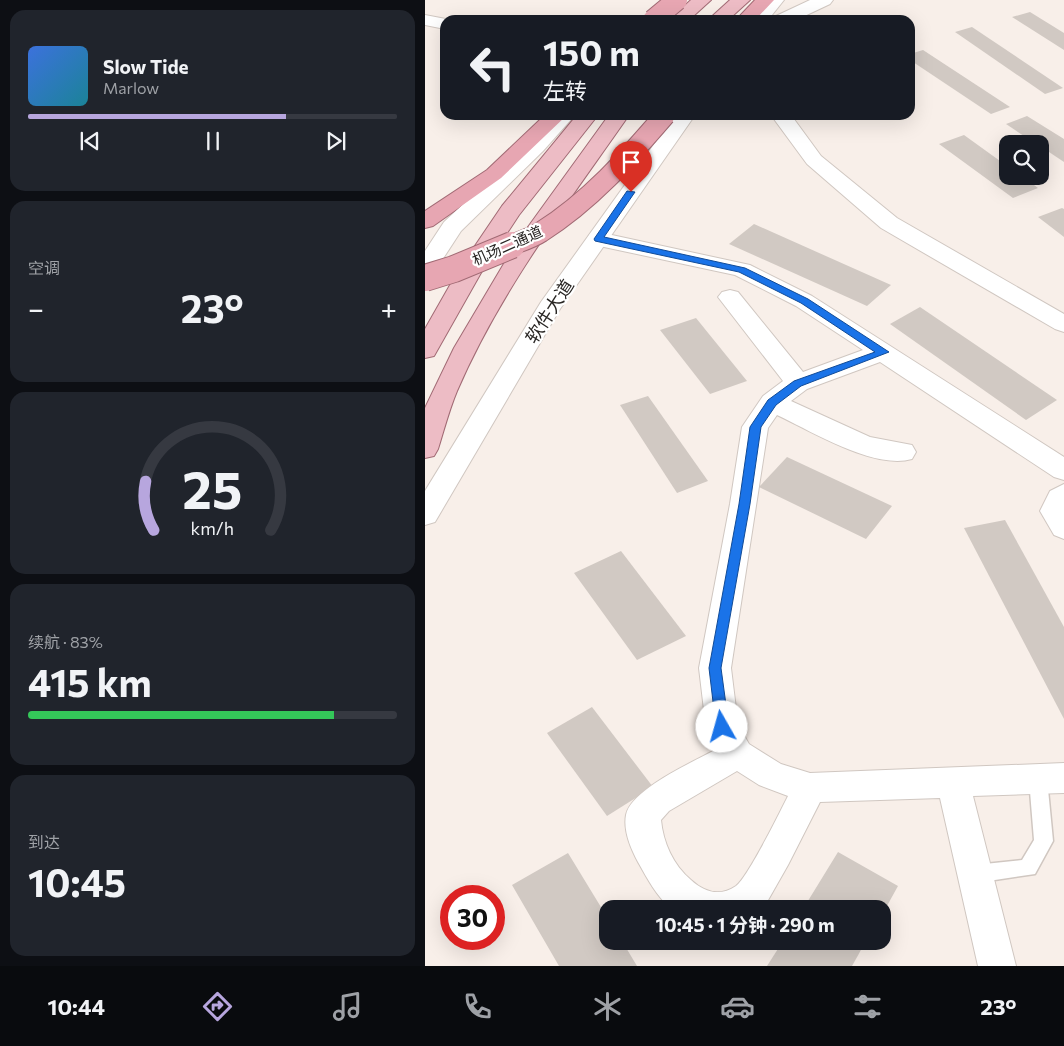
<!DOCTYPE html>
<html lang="zh">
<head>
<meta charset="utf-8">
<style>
	:root { --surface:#171b24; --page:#20242c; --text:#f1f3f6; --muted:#9ea1a6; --line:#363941; --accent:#b7a6de }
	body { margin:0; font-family:Commissioner,"Noto Sans SC",sans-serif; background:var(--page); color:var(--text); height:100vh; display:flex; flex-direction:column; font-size:19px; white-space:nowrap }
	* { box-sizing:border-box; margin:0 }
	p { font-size:16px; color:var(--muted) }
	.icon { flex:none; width:28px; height:28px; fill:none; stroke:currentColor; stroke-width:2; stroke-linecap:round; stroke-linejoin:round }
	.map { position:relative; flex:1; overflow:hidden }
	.panel { display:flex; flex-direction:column; gap:10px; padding:10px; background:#0d0f14; width:425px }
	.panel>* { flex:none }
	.banner { position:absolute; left:15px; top:15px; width:475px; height:105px; border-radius:15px; box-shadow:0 5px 20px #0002; background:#171b24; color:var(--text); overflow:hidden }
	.controls { position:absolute; left:574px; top:135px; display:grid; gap:10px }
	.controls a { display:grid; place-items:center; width:50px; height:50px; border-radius:10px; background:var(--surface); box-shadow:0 5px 20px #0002; font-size:25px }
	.speed { position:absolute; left:15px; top:885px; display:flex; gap:10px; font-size:25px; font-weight:700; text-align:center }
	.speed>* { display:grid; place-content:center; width:65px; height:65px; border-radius:50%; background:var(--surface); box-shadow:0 5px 20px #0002; line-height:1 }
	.speed .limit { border:8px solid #d22; background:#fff; color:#111 }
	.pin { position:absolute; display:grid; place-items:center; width:42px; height:42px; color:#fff; margin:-51px -21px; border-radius:50% 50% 50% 0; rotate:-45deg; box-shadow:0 0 5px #0007 }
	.pin .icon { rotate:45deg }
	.me { position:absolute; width:55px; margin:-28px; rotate:353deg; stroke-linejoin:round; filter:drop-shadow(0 0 4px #0008) }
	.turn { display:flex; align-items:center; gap:18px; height:105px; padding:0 20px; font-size:22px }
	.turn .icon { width:65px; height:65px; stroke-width:2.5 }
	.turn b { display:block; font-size:35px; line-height:42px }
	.big { font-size:38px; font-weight:700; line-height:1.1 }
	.panel .widget { flex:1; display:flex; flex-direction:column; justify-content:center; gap:8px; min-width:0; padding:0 18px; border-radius:15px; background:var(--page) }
	.panel .dial { align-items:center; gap:0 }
	.dial svg { height:130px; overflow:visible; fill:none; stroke:var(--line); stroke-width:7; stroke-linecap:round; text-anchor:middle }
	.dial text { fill:var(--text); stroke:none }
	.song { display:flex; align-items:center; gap:15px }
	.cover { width:60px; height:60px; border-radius:8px; background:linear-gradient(135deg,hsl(220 70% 55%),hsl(190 70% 35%)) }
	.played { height:5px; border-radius:2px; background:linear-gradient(90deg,var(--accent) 70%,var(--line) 70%) }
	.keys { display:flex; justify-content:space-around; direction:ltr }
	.heat { display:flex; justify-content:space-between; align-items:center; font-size:28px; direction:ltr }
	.charge { height:8px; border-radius:4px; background:linear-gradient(90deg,#34c759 83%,var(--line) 0) }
	.trip { position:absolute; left:174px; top:900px; width:292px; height:50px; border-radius:15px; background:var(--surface); box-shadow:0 5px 20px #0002; font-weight:700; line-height:50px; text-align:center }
	.dock { display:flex; height:80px; justify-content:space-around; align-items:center; background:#090b0e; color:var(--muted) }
	.dock .icon { width:35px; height:35px }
	.dock .on { color:var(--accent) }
	.dock b { font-size:22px; color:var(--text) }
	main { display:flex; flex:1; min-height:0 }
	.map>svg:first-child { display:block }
	.building { fill:#d1c9c3 }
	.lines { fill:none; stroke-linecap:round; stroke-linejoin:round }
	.service-casing { stroke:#d0c7c1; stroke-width:3 }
	.minor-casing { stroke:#d0c7c1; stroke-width:2 }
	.tertiary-casing { stroke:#d0c7c1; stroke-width:2 }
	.primary-casing { stroke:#a16a74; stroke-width:2 }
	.trunk-casing { stroke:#a16a74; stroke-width:2 }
	.service { fill:#fff; fill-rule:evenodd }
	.minor { fill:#fff; fill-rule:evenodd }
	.tertiary { fill:#fff; fill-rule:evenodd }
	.primary { fill:#edbcc5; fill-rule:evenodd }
	.trunk { fill:#e7a6b2; fill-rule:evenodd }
	.trunk-bridge-far1-casing { stroke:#a16a74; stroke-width:22; stroke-linecap:butt }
	.trunk-bridge-casing { stroke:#a16a74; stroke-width:28; stroke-linecap:butt }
	.trunk-bridge-far1 { stroke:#e7a6b2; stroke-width:20 }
	.trunk-bridge { stroke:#e7a6b2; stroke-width:26 }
	.route { fill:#1a73e8; stroke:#114b97 }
	.labels { text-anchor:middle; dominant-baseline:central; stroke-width:4.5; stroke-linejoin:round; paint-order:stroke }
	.far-street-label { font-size:15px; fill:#292624; stroke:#fff }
	.street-label { font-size:18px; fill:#292624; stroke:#fff }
</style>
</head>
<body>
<main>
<section class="panel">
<div class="widget">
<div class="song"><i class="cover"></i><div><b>Slow Tide</b><p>Marlow</p></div></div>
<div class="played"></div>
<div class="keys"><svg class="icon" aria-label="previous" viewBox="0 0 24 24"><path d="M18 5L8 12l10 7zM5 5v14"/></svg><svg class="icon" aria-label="pause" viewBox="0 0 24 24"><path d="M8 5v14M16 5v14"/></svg><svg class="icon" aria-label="next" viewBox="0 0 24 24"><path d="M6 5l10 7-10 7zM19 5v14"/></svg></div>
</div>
<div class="widget"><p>空调</p>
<div class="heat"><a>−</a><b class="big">23°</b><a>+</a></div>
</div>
<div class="widget dial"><svg viewBox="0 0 100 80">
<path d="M14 69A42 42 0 1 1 86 69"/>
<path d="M14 69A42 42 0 0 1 9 39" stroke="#b7a6de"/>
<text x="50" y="56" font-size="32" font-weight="700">25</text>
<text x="50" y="72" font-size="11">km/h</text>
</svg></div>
<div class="widget"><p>续航 · 83%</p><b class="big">415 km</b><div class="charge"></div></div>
<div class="widget"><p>到达</p><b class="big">10:45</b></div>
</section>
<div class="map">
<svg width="639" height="966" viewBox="0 0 639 966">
	<rect width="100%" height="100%" fill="#f8efe9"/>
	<!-- building -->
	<g class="building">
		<path d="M605 12 639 33V50L587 17Z"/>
		<path d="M547 27 638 88 620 94 530 32Z"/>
		<path d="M498 50 585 107 566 114 485 60V54Z"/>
		<path d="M602 116 639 139V162L615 146V144H611L581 124Z"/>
		<path d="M539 135 582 166V176H597L613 188 588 198 514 144Z"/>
		<path d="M637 208 639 209V237L613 217Z"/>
		<path d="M329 224 466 285 442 306 304 244Z"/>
		<path d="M495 307 632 400 601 420 465 324Z"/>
		<path d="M271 318 322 381 285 394 235 330Z"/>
		<path d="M223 396 283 481 252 493 195 405Z"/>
		<path d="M362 457 467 506 441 539 334 487Z"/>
		<path d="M580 520 639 627V719L539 528Z"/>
		<path d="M196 551 261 636 212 660 149 573Z"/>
		<path d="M167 707 228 787 182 816 122 733Z"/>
		<path d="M413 852 473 886 458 913V909H378Z"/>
		<path d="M143 853 182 917V941H197L212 966H134L87 885Z"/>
		<path d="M358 941H441L427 966H342Z"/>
	</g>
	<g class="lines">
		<!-- service casing -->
		<g class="service-casing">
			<path id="service" d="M613 771 619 773 622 779 628 841 610 874 550 883 543 880 540 874 543 868 550 865 597 860 609 840 604 779 607 773Z"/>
		</g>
		<!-- minor casing -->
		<g class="minor-casing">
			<g id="minor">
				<path d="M346 115H366L396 156 472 218 639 314V332L630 329 456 228 382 164Z"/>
				<path d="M173 232 325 265 387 296 639 457V480L629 477 455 362 382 389 366 401 445 437 487 445 491 452 487 459C449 470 386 431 352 415L343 428 306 668 313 725 324 744 356 764 385 773 639 763V793L548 796 591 966H553L515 798 395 802 363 865 338 909H246C231 895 223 880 213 862 206 849 198 831 201 815 206 789 270 761 292 749L281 727 274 668 305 504 317 427 338 396 358 381 293 297 297 292 305 290 313 292 378 372 438 350 371 306 310 275 165 244 162 239 165 234ZM312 771 334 785 363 796C355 812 323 877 311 886 295 897 279 892 266 880 248 865 238 842 236 820L244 811Z"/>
				<path d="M639 484V539L629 535 615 511 625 491Z"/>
			</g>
		</g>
		<!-- tertiary casing -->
		<g class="tertiary-casing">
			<g id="tertiary">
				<path d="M341 0H359L343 20H325Z"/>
				<path d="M385 0H408L405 4 371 20H348L351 16Z"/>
				<path d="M0 15 26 20H20V29L0 25Z"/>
				<path d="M129 115H150L118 151 36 231 8 274 0 276V251L19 222 104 143Z"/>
				<path d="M250 115H270L135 309 10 522 0 525V491L116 302Z"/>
			</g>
		</g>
		<!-- primary casing -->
		<g class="primary-casing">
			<g id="primary">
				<path d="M266 0H286L264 20H244Z"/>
				<path d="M305 0H325L303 20H283Z"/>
				<path d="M152 115H173L94 215 57 271 9 356 0 358V329L33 271 77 206Z"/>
				<path d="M184 115H204C142 204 75 291 32 391 24 410 19 430 13 449L9 456 0 458V408L29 348 90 245Z"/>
			</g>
		</g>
		<!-- trunk casing -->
		<g class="trunk-casing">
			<g id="trunk">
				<path d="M330 0H349L330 20H311Z"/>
				<path d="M120 115H142L76 178 8 226 0 228V211L62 170Z"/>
			</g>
		</g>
		<!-- service -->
		<use href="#service" class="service"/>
		<!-- minor -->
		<use href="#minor" class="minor"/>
		<!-- tertiary -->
		<use href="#tertiary" class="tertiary"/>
		<!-- primary -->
		<use href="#primary" class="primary"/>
		<!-- trunk -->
		<use href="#trunk" class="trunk"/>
		<!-- trunk-bridge-far1 casing -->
		<g class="trunk-bridge-far1-casing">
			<g id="trunk-bridge-far1">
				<path d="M228 20 252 0"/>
				<path d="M84 246C94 242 107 238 116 232 165 201 203 158 240 115"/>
			</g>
		</g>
		<!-- trunk-bridge casing -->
		<g class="trunk-bridge-casing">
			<path id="trunk-bridge" d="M0 278 29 269 87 245"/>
		</g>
		<!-- trunk-bridge-far1 -->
		<use href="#trunk-bridge-far1" class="trunk-bridge-far1"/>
		<!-- trunk-bridge -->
		<use href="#trunk-bridge" class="trunk-bridge"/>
	</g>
	<!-- route -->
	<path class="route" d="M202 191 210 192 179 237 320 268 383 299 464 352 376 386 351 405 336 427 325 504 296 668 304 727 302 731H292L291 727 284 668 314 504 325 427 343 400 369 381 450 352 376 303 314 272 170 241 169 239Z"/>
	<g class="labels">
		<!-- far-street labels -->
		<g class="far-street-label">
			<text transform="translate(82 245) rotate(-24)">机场二通道</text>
		</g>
		<!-- street labels -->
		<g class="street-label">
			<text transform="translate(124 311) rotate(-57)">软件大道</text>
		</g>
	</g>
</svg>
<div class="controls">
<a><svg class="icon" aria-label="search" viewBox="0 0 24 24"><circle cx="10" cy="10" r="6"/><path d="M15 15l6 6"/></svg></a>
</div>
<div class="speed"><div class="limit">30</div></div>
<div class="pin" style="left:206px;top:192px;background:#d93025"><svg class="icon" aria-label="arrive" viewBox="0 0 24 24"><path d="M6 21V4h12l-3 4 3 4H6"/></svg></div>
<svg class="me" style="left:297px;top:727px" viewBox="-20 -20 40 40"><circle r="19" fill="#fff"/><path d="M0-13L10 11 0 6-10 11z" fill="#1a73e8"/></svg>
<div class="trip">10:45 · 1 分钟 · 290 m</div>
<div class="banner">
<div class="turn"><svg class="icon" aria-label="left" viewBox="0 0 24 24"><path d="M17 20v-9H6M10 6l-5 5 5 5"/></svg><div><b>150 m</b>左转</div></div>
</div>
</div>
</main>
<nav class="dock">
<b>10:44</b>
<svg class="icon on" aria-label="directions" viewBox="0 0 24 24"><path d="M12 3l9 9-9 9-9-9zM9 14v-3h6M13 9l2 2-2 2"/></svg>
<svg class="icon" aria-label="music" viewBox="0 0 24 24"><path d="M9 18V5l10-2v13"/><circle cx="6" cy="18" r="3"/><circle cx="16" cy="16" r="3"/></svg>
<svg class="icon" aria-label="phone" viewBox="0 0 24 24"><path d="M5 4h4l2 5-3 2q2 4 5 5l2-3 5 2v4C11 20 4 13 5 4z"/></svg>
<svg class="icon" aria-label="climate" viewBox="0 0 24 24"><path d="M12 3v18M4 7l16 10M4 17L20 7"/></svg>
<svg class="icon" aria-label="car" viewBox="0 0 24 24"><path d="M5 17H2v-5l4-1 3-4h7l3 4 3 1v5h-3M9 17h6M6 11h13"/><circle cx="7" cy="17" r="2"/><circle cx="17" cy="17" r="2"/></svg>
<svg class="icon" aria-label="filters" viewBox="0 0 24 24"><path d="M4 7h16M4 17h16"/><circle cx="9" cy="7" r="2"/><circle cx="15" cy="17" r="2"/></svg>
<b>23°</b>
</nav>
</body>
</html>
